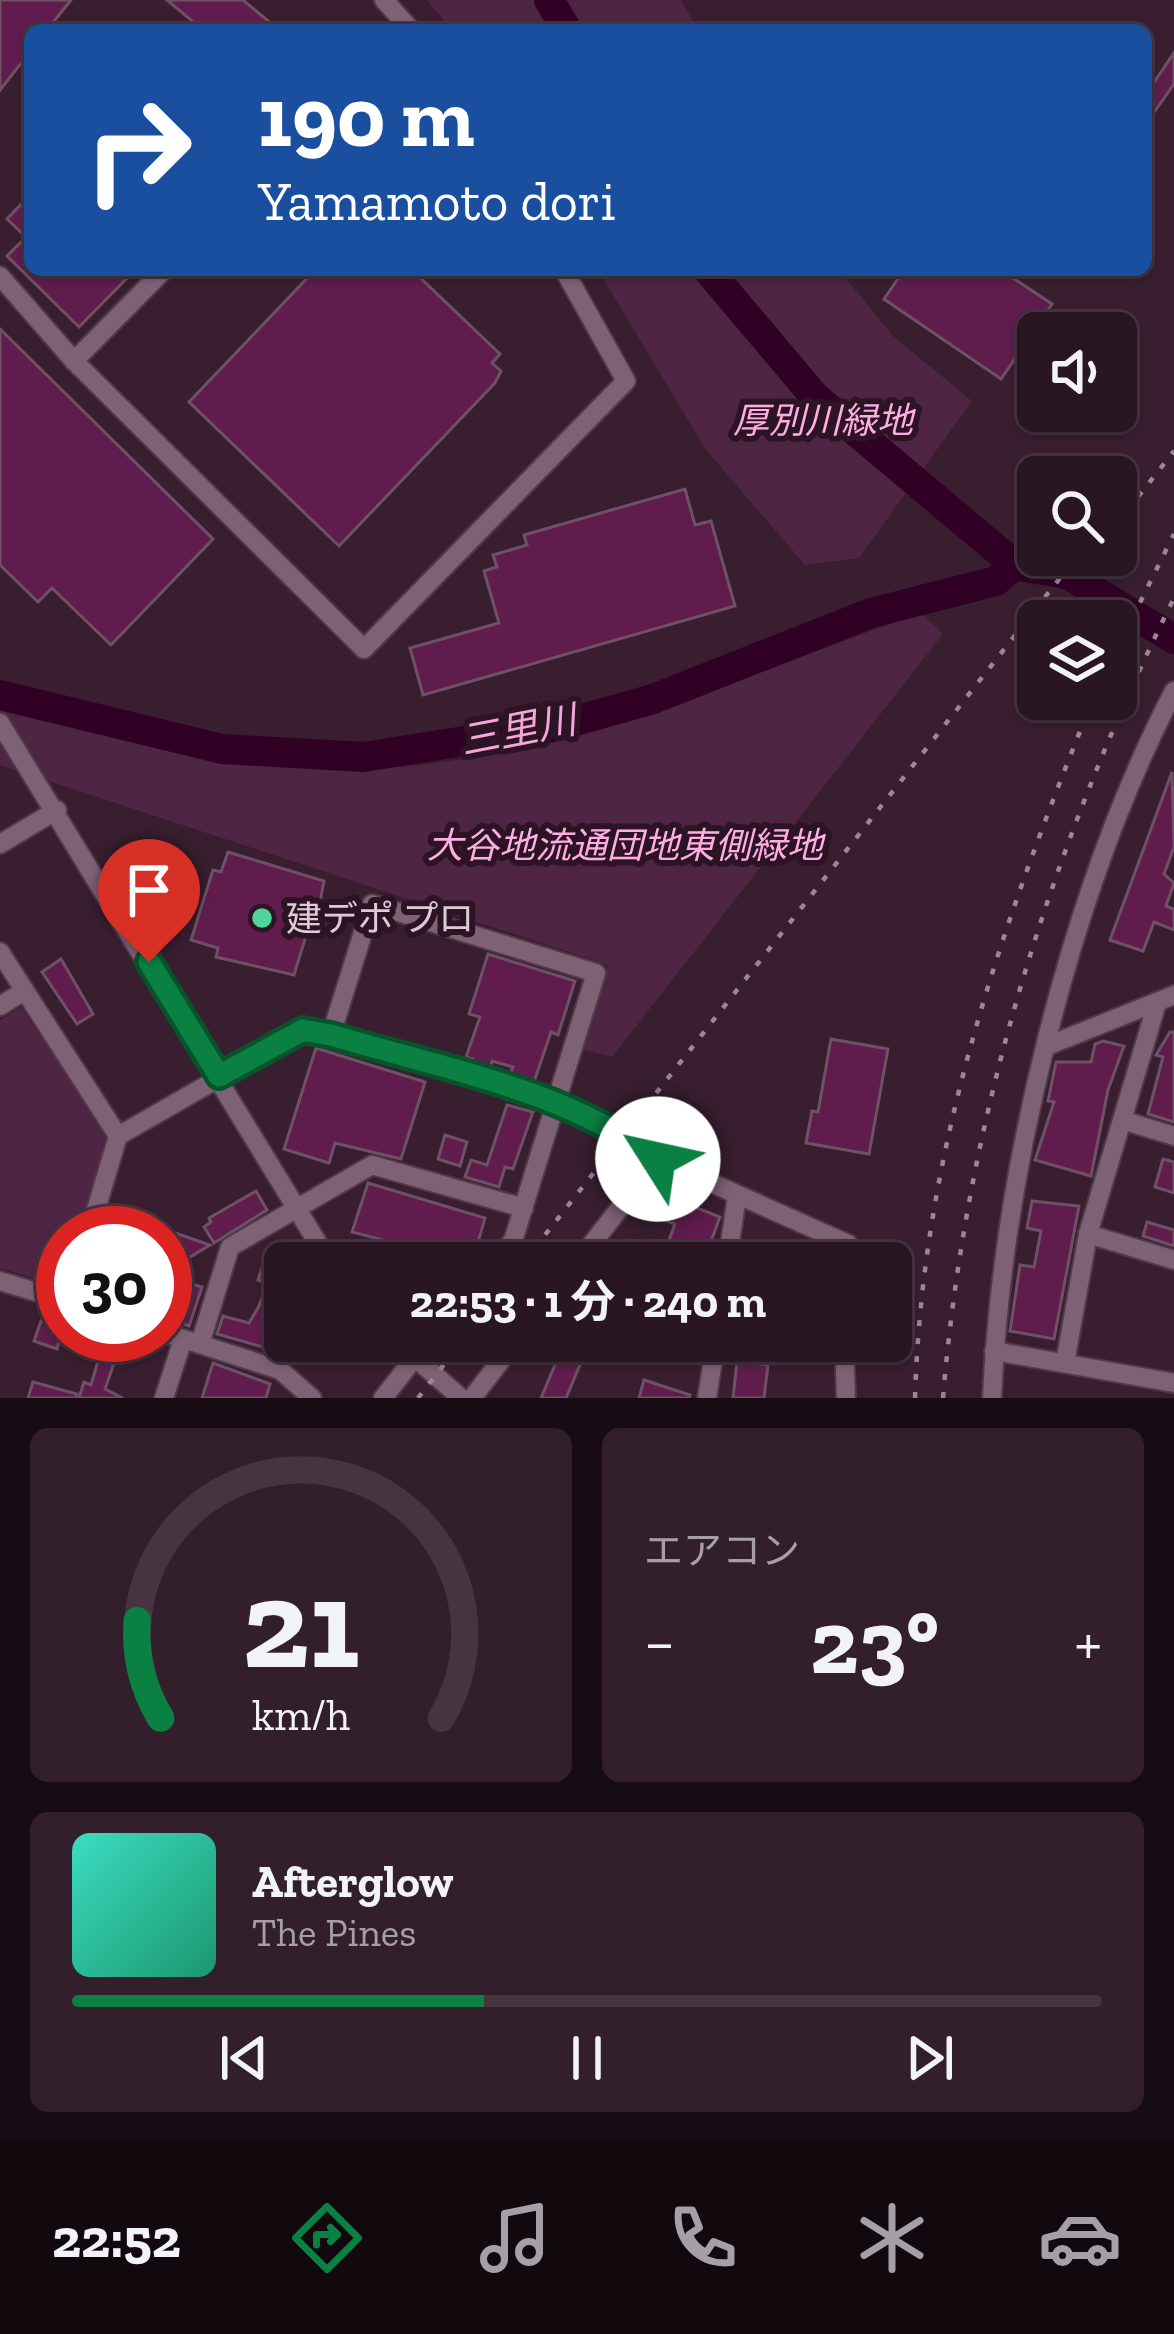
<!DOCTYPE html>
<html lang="ja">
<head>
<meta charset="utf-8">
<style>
	:root { --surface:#2a1623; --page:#321f2b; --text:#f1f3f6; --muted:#a59fa6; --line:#463541; --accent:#0b8043 }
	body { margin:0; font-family:"Zilla Slab","Noto Sans JP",serif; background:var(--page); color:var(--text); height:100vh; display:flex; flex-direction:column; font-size:45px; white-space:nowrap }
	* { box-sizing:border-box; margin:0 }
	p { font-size:39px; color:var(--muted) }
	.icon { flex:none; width:66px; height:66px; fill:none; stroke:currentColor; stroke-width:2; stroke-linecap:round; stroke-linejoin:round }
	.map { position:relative; height:1398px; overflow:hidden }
	.panel { display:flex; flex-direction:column; gap:30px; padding:30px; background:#170c13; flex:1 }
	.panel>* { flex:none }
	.top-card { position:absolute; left:24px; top:24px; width:1128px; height:252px; border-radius:18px; box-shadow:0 3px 9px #0004,0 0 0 3px var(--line); background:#1a4fa0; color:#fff; overflow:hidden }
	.controls { position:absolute; left:1017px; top:312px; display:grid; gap:24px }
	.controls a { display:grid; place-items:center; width:120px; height:120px; border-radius:18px; background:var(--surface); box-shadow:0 3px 9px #0004,0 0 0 3px var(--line); font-size:60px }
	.speed { position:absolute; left:36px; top:1206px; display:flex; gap:24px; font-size:60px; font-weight:700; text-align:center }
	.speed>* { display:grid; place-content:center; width:156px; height:156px; border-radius:50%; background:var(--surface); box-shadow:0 3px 9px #0004,0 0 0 3px var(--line); line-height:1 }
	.speed .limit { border:18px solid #d22; background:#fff; color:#111 }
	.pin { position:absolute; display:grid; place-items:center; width:102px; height:102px; color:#fff; margin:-123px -51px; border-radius:50% 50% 50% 0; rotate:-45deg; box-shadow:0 0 12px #0007 }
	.pin .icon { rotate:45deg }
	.me { position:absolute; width:132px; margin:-66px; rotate:305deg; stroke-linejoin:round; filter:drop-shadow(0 0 9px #0008) }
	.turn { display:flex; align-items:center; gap:42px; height:252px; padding:0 36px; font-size:54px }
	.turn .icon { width:156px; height:156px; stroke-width:2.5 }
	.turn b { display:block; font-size:84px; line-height:102px }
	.big { font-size:90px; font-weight:700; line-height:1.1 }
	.panel .widget { flex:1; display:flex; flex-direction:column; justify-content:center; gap:18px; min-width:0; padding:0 42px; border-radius:18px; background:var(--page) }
	.panel .dial { align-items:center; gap:0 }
	.dial svg { height:312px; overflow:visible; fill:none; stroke:var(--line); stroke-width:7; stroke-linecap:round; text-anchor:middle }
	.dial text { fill:var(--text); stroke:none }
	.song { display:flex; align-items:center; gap:36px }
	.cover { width:144px; height:144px; border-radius:18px; background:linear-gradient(135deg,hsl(170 70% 55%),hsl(160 70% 35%)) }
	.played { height:12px; border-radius:6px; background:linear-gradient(90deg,var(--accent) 40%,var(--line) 40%) }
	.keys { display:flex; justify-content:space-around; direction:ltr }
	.heat { display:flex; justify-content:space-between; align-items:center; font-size:66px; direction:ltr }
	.panel .tiles { flex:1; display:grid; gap:30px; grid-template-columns:1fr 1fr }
	.widget:last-child { grid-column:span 2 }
	.trip { position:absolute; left:264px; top:1242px; width:648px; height:120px; border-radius:18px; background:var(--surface); box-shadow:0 3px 9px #0004,0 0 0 3px var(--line); font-weight:700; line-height:120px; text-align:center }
	.tab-bar { display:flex; height:192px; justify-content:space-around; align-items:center; background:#11090e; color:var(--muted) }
	.tab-bar .icon { width:84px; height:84px }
	.tab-bar .active { color:var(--accent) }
	.tab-bar b { font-size:54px; color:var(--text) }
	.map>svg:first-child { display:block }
	.green { fill:#4e2542 }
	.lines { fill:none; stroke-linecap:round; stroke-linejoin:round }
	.river { stroke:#310025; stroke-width:30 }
	.building { fill:#5f1c4d; stroke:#6f5165; stroke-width:3 }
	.minor-casing { stroke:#503a49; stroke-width:22 }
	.minor { stroke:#7f6175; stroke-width:18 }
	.rail { stroke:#9c8794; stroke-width:4.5; stroke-dasharray:6 12; stroke-linecap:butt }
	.route-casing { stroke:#07532c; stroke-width:30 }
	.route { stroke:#0b8043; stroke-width:21 }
	.poi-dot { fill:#52d397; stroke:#2d1425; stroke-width:4.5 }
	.labels { text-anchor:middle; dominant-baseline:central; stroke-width:12; stroke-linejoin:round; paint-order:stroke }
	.park-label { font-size:36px; font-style:italic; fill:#feade3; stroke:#2d1425 }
	.poi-label { font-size:36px; fill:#ddcbd6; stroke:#2d1425; text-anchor:start }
	.water-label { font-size:39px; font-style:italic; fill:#f5a5da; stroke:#2d1425 }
</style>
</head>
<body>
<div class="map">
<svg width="1174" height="1398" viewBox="0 0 1174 1398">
	<rect width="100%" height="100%" fill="#381e2f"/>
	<!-- green -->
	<g class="green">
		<path d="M427 0H681L698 30H452Z"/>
		<path d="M598 270H839L893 336 972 401 859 558 805 565 706 450Z"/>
		<path d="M921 613 943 634 612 1057 581 1049 608 965 0 765V701C117 731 237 771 359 769 552 765 741 676 921 613Z"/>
		<path d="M21 1007 109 1137 82 1233H63V1287L0 1268V1020Z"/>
	</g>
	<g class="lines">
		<!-- river -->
		<g class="river">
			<path d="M549 0 567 30"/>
			<path d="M708 270 815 397 1015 565 1067 574 1174 639"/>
			<path d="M0 695 222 749 363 757 554 727 653 699 871 613 996 581 1015 565"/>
		</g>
	</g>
	<!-- building -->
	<g class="building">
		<path d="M0 0H71L47 30H30V52L0 90Z"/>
		<path d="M167 0H243L279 30H203Z"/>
		<path d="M1174 53V84L1155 111 1146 105V94Z"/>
		<path d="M30 195V270H135L79 327 7 256 26 237 7 219Z"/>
		<path d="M315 270H412L500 354 492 363 501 371 495 383 339 546 189 402Z"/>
		<path d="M904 270H1001L1052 304 1001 379 884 299Z"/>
		<path d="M0 329 213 539 111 645 52 588 38 602 0 565Z"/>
		<path d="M685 489 695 525 711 521 735 606 423 695 410 648 499 623 484 571 497 567 493 555 527 545 524 535Z"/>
		<path d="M1172 772 1174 847 1164 874 1174 883 1166 906 1174 909V930L1154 922 1143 951 1110 940Z"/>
		<path d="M228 852 324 881 319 907 329 910 323 930 309 926 294 975 216 957 218 948 191 940 213 870 221 872Z"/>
		<path d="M488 954 575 981 558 1035 551 1032 534 1082 510 1075 513 1067 492 1061 490 1069 471 1064 473 1059 466 1057 480 1017 469 1014Z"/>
		<path d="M61 959 93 1014 77 1024 42 972Z"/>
		<path d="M1170 1032H1174V1122L1148 1114 1163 1057 1156 1055Z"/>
		<path d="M831 1039 888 1049 869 1154 806 1143 812 1111 818 1112Z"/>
		<path d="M1103 1041 1124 1046 1108 1090 1091 1176 1035 1160 1054 1102 1048 1101 1056 1062H1091L1095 1044Z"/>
		<path d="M316 1048 425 1082 401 1159 335 1143 329 1163 284 1149Z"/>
		<path d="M507 1105 533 1112 513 1169 505 1167 499 1187 465 1177 471 1160 487 1165Z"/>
		<path d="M445 1135 467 1142 460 1166 438 1159Z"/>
		<path d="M1163 1159 1174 1162V1193L1155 1187Z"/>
		<path d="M660 1179 697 1193 692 1206 720 1217 707 1252 715 1255 714 1263 662 1259 675 1224 643 1212Z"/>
		<path d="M368 1183 485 1218 472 1263 352 1232Z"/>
		<path d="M256 1191 267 1210 214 1243 204 1227 211 1222 209 1218Z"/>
		<path d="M1032 1201 1079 1206 1054 1339 1010 1331 1020 1265 1034 1267 1041 1231 1027 1228Z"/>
		<path d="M109 1212 167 1230 210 1245 190 1257 165 1249V1233L104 1229Z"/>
		<path d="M1147 1222 1174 1230V1246L1143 1236Z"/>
		<path d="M269 1247 285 1253V1327L277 1351 217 1334 223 1316 249 1323 259 1306 267 1283 258 1280Z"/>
		<path d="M182 1281 202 1287 189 1326 169 1319Z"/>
		<path d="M41 1321 63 1328 57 1349 34 1341Z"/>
		<path d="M565 1341H590L566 1398H541Z"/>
		<path d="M103 1344 119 1349 105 1389 123 1398H79L84 1382 91 1385Z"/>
		<path d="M737 1361 768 1365 764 1398H733Z"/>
		<path d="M213 1363 270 1384 266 1398H202Z"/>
		<path d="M644 1380 690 1395 689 1398H639Z"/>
		<path d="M33 1382 77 1394 76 1398H28Z"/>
	</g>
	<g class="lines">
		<!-- minor casing -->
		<g class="minor-casing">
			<g id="minor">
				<path d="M384 0 411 30"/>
				<path d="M0 276 74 361 364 649 626 381 564 270"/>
				<path d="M74 361 164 270"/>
				<path d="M0 723 330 1263"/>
				<path d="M0 844 57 810"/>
				<path d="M0 952 118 1136"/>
				<path d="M0 1006 24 991"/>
				<path d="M331 1035 372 904 596 973 513 1241 494 1263"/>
				<path d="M1047 1046 1174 995"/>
				<path d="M1122 1120 1174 1136"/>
				<path d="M89 1233 118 1136 303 1030 555 1102 612 1125 658 1159 848 1244 847 1263"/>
				<path d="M1088 1234 1174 1260"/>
				<path d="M577 1263 658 1159"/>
				<path d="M727 1263 737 1196"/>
				<path d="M0 1281 63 1300"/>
				<path d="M165 1333 280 1370 312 1398"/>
				<path d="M396 1341 461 1398"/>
				<path d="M844 1341 846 1398"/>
				<path d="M200 1344 230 1247 372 1165 524 1208"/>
				<path d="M994 1351 1174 1383"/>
				<path d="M1065 1363 1088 1234 1157 1003"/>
				<path d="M164 1398 183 1339"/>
				<path d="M383 1398 428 1341"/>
				<path d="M472 1398 516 1341"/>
				<path d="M707 1398 716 1341"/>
				<path d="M992 1398C1002 1174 1070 891 1174 691"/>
			</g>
		</g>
		<!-- minor -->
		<use href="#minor" class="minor"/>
		<!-- rail -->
		<g class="rail">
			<path d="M1116 525 1174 451"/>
			<path d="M1116 651 1174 534"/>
			<path d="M523 1263 1078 555"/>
			<path d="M418 1398 462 1341"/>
			<path d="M915 1398C922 1151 1001 926 1093 699"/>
			<path d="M943 1398C966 1118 1050 848 1174 598"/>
		</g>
	</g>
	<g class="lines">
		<!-- route casing -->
		<g class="route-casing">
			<path id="route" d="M149 962 219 1076 303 1030 331 1035C441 1068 563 1089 658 1159"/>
		</g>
		<!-- route -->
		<use href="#route" class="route"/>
	</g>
	<!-- markers -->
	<circle class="poi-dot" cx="262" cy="918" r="12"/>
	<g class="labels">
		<!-- park labels -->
		<g class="park-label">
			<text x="823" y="420">厚別川緑地</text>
			<text x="625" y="845">大谷地流通団地東側緑地</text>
		</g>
		<!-- poi labels -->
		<g class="poi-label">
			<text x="286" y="918">建デポ プロ</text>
		</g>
		<!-- water labels -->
		<g class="water-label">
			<text transform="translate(518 730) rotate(-11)">三里川</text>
		</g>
	</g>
</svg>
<div class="controls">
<a><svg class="icon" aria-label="sound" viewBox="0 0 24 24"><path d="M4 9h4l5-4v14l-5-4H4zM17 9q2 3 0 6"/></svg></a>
<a><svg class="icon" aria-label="search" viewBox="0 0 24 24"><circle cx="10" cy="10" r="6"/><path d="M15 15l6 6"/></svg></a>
<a><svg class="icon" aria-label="layers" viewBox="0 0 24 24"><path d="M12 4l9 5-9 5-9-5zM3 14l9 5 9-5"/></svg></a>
</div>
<div class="speed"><div class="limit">30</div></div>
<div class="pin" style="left:149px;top:962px;background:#d93025"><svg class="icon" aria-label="arrive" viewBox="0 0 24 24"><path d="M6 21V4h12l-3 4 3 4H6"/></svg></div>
<svg class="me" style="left:658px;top:1159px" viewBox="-20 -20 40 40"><circle r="19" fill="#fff"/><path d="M0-13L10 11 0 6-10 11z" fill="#0b8043"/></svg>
<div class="trip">22:53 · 1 分 · 240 m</div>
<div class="top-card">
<div class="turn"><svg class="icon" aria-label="right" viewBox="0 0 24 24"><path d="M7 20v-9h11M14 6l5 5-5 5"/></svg><div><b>190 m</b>Yamamoto dori</div></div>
</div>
</div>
<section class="panel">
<div class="tiles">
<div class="widget dial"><svg viewBox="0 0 100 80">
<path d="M14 69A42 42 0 1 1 86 69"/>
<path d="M14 69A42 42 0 0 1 8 44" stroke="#0b8043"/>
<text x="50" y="56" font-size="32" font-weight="700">21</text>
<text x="50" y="72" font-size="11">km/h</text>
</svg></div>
<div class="widget"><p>エアコン</p>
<div class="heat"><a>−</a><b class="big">23°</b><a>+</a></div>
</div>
<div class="widget">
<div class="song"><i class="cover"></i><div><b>Afterglow</b><p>The Pines</p></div></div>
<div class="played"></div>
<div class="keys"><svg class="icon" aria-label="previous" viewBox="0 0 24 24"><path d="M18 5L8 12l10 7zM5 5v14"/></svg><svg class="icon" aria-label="pause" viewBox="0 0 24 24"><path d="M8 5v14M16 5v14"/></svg><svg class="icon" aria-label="next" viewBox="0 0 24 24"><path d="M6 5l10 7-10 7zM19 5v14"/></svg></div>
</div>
</div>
</section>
<nav class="tab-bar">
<b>22:52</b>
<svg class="icon active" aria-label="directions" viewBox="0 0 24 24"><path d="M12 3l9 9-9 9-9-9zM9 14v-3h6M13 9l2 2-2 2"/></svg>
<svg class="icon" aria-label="music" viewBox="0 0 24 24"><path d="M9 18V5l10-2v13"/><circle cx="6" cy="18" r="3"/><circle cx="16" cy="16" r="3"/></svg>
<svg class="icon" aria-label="phone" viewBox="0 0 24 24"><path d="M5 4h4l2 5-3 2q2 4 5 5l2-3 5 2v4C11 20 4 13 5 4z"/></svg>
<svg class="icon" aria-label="climate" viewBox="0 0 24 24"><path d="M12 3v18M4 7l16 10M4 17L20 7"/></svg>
<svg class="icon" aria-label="car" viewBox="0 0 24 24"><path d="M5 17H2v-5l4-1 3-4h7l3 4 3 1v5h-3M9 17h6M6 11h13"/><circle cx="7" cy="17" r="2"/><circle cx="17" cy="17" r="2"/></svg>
</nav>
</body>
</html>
